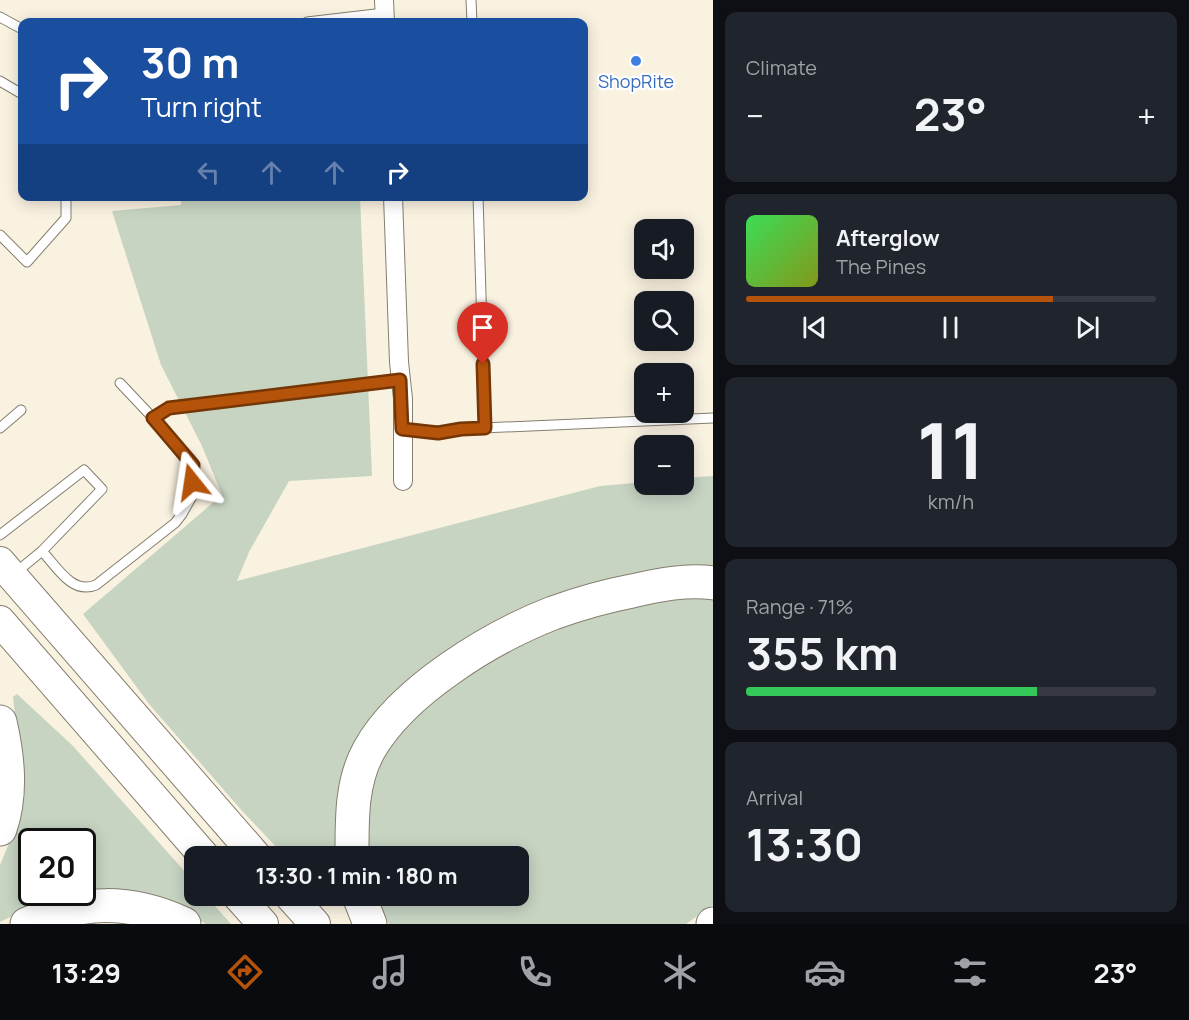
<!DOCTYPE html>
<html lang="en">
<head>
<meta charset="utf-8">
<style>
	:root { --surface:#171b24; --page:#20242c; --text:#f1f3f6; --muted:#9ea1a6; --line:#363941; --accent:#b45309 }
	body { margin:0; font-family:Manrope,sans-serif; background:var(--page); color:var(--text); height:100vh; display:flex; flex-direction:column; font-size:22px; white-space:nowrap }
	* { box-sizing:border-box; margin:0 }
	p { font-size:20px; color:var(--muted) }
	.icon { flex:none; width:33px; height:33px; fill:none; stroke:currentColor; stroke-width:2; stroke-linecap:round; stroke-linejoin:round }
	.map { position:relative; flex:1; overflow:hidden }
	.details { display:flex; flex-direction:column; gap:12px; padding:12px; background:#0d0f14; width:476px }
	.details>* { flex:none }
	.banner { position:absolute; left:18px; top:18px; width:570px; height:183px; border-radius:12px; box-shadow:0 3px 15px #0003; background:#1a4fa0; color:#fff; overflow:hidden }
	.controls { position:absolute; left:634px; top:219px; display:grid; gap:12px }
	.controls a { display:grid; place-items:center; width:60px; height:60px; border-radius:12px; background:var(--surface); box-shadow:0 3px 15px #0003; font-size:30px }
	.speed { position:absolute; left:18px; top:828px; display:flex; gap:12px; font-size:30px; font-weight:700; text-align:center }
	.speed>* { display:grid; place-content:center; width:78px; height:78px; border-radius:50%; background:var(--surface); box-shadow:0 3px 15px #0003; line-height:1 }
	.speed .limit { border:3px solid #111; border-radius:9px; background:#fff; color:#111 }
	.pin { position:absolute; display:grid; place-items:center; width:51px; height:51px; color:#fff; margin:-62px -26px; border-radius:50% 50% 50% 0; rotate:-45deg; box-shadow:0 0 6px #0007 }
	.pin .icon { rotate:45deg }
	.me { position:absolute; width:66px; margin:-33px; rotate:345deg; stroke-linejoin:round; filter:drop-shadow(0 0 4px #0008) }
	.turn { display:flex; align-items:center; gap:21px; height:126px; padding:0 24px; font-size:27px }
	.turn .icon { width:78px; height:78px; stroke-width:2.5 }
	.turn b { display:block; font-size:42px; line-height:51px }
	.lanes { display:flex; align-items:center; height:57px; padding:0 24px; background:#0003; justify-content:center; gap:30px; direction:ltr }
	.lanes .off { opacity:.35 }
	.big { font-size:45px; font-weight:700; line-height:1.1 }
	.details .widget { flex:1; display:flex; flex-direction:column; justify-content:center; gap:9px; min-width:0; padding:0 21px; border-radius:12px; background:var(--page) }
	.details .dial { align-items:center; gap:0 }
	.dial b { font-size:78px; line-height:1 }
	.song { display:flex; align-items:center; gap:18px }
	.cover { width:72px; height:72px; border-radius:9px; background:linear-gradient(135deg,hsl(130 70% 55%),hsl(70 70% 35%)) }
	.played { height:6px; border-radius:3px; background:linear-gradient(90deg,var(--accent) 75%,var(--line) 75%) }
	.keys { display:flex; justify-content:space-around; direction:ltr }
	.heat { display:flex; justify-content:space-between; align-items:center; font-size:33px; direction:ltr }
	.charge { height:9px; border-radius:4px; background:linear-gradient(90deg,#34c759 71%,var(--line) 0) }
	.trip { position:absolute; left:184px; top:846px; width:345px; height:60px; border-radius:12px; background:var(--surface); box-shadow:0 3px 15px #0003; font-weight:700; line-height:60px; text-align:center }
	.tabs { display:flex; height:96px; justify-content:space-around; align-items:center; background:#090b0e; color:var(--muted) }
	.tabs .icon { width:42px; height:42px }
	.tabs .current { color:var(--accent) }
	.tabs b { font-size:27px; color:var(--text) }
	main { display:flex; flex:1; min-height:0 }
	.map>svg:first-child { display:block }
	.green { fill:#c7d4c2; fill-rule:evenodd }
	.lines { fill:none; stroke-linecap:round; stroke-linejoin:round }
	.service-casing { stroke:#857e6e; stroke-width:11 }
	.minor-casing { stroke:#857e6e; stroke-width:20 }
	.trunk-casing { stroke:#857e6e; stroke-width:32 }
	.motorway-casing { stroke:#857e6e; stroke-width:35 }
	.service { stroke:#fff; stroke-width:9 }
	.minor { stroke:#fff; stroke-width:18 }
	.trunk { stroke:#fff; stroke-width:30 }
	.motorway { stroke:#fff; stroke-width:33 }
	.route-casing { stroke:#753606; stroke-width:15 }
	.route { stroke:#b45309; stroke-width:10 }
	.shop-dot { fill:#3f7fe0; stroke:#fff; stroke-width:2 }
	.labels { text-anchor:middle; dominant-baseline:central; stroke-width:4.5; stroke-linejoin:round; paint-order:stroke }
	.shop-label { font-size:18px; fill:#366cbe; stroke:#fff }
</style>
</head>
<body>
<main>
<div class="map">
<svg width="714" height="924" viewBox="0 0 714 924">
	<rect width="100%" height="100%" fill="#faf2e1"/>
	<!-- green -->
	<g class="green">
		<path d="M181 197H360L372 476 289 481 249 552 237 581 600 486 645 482V484H684V478L713 476V571L607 583 359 737 338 856H285L243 812 149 704 83 614 222 495 202 446 161 365 112 211 181 205Z"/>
		<path d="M713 597V905L686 924H389L377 896H519V856H369L363 826 367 793 393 736 449 686 537 635 583 619 667 598Z"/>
		<path d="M17 694 73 746 195 883V896H206L231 924H206L181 909 16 914 0 922V865L12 836 18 743 13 697ZM32 842H82V892H32Z"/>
	</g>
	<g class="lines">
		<!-- service casing -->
		<g class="service-casing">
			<g id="service">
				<path d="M471 0 472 22"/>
				<path d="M0 17 22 29"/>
				<path d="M307 22 384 13"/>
				<path d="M0 81 22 94"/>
				<path d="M478 196 485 428"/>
				<path d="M0 235 27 262 66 218V196"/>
				<path d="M120 383 153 418"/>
				<path d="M0 428 21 410"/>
				<path d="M402 429 438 433 461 429 714 418"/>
				<path d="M0 535 84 470 102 489 42 551 14 574"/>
				<path d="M42 551C57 567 72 595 96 585L175 523 182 514 191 498 193 465 153 418 169 408 400 380"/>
			</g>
		</g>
		<!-- minor casing -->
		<g class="minor-casing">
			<g id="minor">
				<path d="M384 0 385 22"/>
				<path d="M393 196 399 362 403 399V481"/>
			</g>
		</g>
		<!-- trunk casing -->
		<g class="trunk-casing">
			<g id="trunk">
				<path d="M0 562 256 856"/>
				<path d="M0 621 204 856"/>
				<path d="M238 896 263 924"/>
				<path d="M290 896 315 924"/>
			</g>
		</g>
		<!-- motorway casing -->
		<g class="motorway-casing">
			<g id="motorway">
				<path d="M0 722C8 757 12 794 0 829"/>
				<path d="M352 856C352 820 351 782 369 750 402 691 491 637 553 613 578 604 606 596 632 591 658 585 687 579 714 583"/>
				<path d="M359 896 370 924"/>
				<path d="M27 924C82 900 130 899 184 924"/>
				<path d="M713 924H714"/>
			</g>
		</g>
		<!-- service -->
		<use href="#service" class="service"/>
		<!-- minor -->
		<use href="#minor" class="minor"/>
		<!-- trunk -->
		<use href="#trunk" class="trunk"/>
		<!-- motorway -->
		<use href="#motorway" class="motorway"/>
	</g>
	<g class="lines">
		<!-- route casing -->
		<g class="route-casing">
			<path id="route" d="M192 482 193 465 153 418 169 408 400 380 402 429 438 433 461 429 485 428 483 364"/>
		</g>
		<!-- route -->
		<use href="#route" class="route"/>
	</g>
	<!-- markers -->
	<circle class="shop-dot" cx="636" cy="61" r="6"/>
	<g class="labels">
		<!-- shop labels -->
		<g class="shop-label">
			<text x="636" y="81">ShopRite</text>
		</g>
	</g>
</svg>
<div class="controls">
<a><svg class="icon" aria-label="sound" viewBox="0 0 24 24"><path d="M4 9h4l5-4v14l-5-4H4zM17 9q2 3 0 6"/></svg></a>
<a><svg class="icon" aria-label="search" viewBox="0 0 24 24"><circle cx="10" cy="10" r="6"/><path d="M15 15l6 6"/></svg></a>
<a>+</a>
<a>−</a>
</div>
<div class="speed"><div class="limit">20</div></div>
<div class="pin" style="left:483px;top:364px;background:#d93025"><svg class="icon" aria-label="arrive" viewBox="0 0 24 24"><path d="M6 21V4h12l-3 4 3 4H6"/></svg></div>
<svg class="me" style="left:192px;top:482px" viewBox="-20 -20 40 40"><path d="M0-17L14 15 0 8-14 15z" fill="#b45309" stroke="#fff" stroke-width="4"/></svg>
<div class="trip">13:30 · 1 min · 180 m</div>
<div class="banner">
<div class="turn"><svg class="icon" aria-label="right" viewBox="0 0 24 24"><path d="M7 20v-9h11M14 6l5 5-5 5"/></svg><div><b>30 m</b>Turn right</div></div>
<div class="lanes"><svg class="icon off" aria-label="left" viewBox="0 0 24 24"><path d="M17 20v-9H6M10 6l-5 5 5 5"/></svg><svg class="icon off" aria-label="ahead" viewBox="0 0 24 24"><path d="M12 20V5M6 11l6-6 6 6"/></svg><svg class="icon off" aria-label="ahead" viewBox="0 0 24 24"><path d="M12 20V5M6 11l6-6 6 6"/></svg><svg class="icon" aria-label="right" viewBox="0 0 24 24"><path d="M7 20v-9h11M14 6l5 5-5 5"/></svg></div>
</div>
</div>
<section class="details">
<div class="widget"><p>Climate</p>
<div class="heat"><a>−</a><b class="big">23°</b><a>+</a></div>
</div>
<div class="widget">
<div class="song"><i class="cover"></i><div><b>Afterglow</b><p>The Pines</p></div></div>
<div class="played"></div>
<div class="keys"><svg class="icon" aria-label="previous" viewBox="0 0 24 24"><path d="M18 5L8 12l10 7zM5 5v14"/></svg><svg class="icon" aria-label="pause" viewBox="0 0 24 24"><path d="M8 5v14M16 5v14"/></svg><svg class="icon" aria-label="next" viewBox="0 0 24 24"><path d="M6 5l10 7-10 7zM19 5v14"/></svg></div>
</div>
<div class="widget dial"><b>11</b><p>km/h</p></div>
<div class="widget"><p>Range · 71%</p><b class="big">355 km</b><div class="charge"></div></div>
<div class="widget"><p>Arrival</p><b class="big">13:30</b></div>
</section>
</main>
<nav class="tabs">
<b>13:29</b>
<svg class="icon current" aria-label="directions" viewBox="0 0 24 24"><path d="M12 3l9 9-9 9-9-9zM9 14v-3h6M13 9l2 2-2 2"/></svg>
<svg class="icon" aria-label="music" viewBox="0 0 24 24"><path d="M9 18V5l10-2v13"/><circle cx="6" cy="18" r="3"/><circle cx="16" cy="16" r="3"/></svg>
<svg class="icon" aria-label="phone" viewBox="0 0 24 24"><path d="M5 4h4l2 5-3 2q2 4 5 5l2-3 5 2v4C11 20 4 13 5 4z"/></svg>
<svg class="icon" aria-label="climate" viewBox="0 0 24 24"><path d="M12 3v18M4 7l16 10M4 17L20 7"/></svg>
<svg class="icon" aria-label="car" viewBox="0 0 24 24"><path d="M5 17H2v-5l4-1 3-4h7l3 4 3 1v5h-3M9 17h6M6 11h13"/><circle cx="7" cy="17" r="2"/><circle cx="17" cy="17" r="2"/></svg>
<svg class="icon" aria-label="filters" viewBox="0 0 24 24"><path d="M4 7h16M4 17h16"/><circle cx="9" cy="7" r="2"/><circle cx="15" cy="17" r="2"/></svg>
<b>23°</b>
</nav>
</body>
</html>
